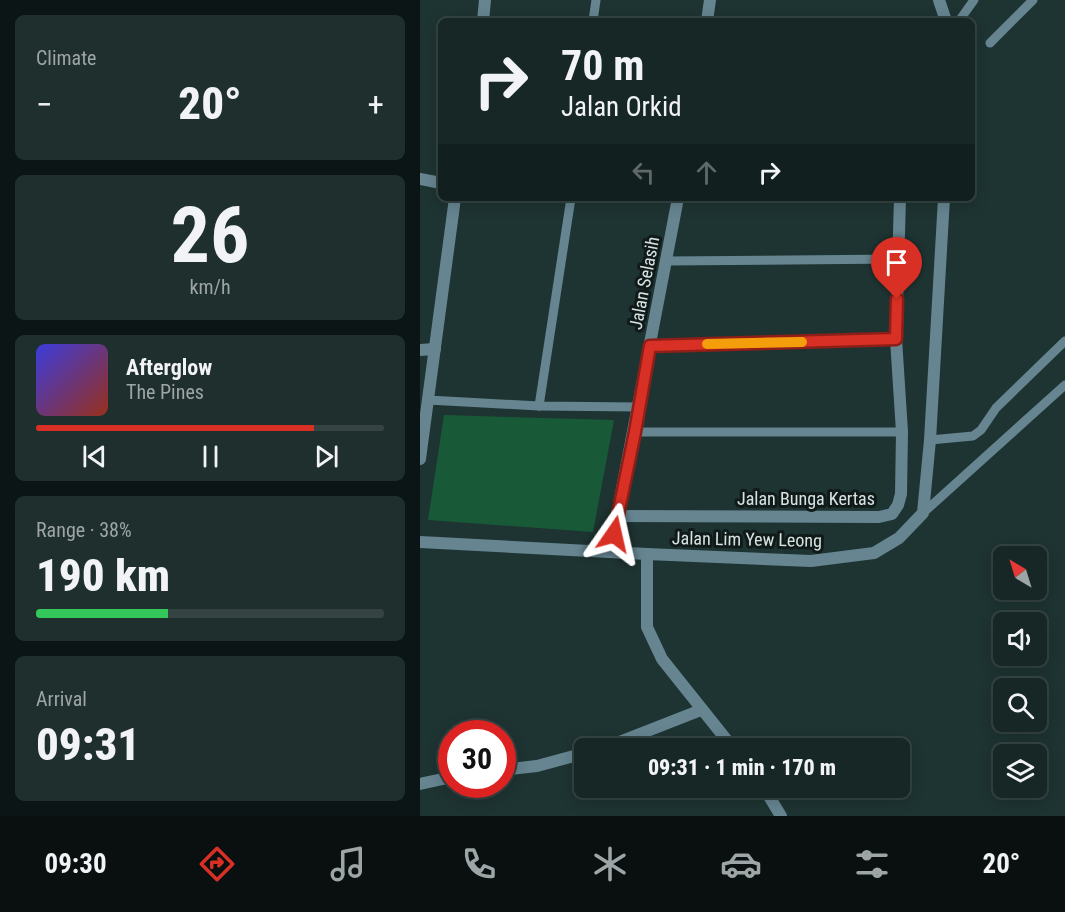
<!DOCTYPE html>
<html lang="en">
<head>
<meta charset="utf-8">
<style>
	:root { --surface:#162726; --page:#1f2f2e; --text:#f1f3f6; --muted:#9ea5a7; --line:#354443; --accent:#d93025 }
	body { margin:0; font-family:"Roboto Condensed",sans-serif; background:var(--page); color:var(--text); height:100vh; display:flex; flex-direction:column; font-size:22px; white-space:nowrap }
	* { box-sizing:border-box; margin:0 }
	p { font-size:20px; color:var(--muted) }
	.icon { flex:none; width:33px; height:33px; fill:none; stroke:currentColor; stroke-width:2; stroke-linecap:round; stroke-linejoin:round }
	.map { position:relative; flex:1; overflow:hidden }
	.side { display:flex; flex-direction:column; gap:15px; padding:15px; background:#0c1515; width:420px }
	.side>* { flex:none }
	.hud { position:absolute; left:18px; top:18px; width:537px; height:183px; border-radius:9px; box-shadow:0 3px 15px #0003,0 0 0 2px var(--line); background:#162726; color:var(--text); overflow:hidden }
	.needle { width:39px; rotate:322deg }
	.buttons { position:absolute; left:573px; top:546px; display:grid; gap:12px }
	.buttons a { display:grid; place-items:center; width:54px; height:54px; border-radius:9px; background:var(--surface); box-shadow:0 3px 15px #0003,0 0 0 2px var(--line); font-size:30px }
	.speed { position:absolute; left:18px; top:720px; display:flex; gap:12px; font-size:30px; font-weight:700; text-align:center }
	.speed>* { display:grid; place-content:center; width:78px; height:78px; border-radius:50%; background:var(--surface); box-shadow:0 3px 15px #0003,0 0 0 2px var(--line); line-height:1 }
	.speed .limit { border:9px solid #d22; background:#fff; color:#111 }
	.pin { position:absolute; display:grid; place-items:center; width:51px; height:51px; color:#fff; margin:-62px -26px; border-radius:50% 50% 50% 0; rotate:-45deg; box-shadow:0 0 6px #0007 }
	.pin .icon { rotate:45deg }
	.me { position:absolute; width:66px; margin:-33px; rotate:11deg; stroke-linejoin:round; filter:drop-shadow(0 0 4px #0008) }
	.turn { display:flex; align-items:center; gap:21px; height:126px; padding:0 24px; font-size:27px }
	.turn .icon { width:78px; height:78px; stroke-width:2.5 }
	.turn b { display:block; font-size:42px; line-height:51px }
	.lanes { display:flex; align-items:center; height:57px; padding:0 24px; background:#0003; justify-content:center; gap:30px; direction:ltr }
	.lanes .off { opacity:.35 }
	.big { font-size:45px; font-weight:800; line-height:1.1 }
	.side .widget { flex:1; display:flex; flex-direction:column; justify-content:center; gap:9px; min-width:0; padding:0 21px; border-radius:9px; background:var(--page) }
	.side .dial { align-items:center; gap:0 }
	.dial b { font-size:78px; line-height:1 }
	.song { display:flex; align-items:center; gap:18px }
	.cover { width:72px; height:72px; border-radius:9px; background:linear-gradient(135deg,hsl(240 70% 55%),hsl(10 70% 35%)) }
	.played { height:6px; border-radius:3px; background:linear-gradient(90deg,var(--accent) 80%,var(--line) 80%) }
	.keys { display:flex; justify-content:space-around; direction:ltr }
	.heat { display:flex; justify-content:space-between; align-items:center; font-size:33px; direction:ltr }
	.charge { height:9px; border-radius:4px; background:linear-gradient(90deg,#34c759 38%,var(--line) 0) }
	.trip { position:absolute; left:154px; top:738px; width:336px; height:60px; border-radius:9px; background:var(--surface); box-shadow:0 3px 15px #0003,0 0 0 2px var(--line); font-weight:800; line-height:60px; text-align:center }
	.menu { display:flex; height:96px; justify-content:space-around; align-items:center; background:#09100f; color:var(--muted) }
	.menu .icon { width:42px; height:42px }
	.menu .active { color:var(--accent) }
	.menu b { font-size:27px; color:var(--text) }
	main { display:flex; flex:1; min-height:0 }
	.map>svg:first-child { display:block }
	.building { fill:#185a37 }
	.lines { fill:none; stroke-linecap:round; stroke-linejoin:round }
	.service { stroke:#668591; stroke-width:9 }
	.minor { stroke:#668591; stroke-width:12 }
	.tertiary { stroke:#668591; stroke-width:12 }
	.route-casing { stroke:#8d1f18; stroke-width:15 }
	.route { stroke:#d93025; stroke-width:10 }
	.slow { stroke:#f59e0b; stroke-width:10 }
	.labels { text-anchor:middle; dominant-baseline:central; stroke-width:6; stroke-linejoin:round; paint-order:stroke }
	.street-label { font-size:18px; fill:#d6e3e2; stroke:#101a19 }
</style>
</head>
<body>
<main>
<section class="side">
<div class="widget"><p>Climate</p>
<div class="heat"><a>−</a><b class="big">20°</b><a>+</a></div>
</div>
<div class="widget dial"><b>26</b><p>km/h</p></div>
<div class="widget">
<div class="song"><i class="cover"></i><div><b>Afterglow</b><p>The Pines</p></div></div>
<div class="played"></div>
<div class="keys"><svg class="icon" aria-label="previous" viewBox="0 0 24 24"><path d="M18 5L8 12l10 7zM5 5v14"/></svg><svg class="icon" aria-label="pause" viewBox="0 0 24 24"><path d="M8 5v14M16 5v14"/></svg><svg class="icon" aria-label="next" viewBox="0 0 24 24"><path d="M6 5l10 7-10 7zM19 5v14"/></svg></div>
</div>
<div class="widget"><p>Range · 38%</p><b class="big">190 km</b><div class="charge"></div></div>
<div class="widget"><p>Arrival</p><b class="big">09:31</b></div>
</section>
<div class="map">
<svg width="645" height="816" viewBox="0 0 645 816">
	<rect width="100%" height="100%" fill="#1e3432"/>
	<!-- building -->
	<path class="building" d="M24 415 194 420 173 532 8 520Z"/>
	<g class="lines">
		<!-- service -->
		<g class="service">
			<path d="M173 21 176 0"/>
			<path d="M539 21 554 0"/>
			<path d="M570 43 613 0"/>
			<path d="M246 261 478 259"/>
			<path d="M8 400 119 406 218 407"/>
			<path d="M119 406 151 198"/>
			<path d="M215 432H482"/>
			<path d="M510 440 553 436 561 430 576 408 645 341"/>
			<path d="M503 513 645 385"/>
		</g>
		<!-- minor -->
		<g class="minor">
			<path d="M63 21 65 0"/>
			<path d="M287 21 290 0"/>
			<path d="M0 179 21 183"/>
			<path d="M230 346 476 339"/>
			<path d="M0 350 15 349"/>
			<path d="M0 459 35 198"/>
			<path d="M197 516 459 517 472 514 478 505 481 494 482 432 476 339 480 198"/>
			<path d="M190 551 258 198"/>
			<path d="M227 554V627L242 659 313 748"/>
			<path d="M184 748 281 710"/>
			<path d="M82 770 117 766 165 753"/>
			<path d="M0 784 32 777"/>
			<path d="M344 788 361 816"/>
		</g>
		<!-- tertiary -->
		<g class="tertiary">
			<path d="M519 0 526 21"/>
			<path d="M0 542 227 554 391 561 454 553 479 538 503 513 510 440 524 198"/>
		</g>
	</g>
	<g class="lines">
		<!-- route casing -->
		<g class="route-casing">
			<path id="route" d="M194 534 215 432 230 346 476 339 477 299"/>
		</g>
		<!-- route -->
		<use href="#route" class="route"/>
		<!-- slow -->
		<path class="slow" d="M287 344 382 342"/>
	</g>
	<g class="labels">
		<!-- street labels -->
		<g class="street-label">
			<text transform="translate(224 283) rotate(-79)">Jalan Selasih</text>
			<text x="386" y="498">Jalan Bunga Kertas</text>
			<text transform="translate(327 539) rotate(1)">Jalan Lim Yew Leong</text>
		</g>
	</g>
</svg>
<div class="buttons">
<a><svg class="needle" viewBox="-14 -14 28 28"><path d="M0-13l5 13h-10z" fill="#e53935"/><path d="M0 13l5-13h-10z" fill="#9ea5a7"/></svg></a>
<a><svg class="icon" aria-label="sound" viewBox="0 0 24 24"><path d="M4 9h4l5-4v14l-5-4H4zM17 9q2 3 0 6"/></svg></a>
<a><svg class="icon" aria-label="search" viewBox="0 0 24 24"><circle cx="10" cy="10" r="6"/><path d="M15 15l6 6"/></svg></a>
<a><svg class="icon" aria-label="layers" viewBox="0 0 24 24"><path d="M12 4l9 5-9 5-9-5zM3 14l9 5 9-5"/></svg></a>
</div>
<div class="speed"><div class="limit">30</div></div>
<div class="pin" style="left:477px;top:299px;background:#d93025"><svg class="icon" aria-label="arrive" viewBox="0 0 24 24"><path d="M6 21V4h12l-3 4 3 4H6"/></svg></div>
<svg class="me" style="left:194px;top:534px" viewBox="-20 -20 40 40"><path d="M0-17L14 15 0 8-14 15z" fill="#d93025" stroke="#fff" stroke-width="4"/></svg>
<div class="trip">09:31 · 1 min · 170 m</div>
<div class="hud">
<div class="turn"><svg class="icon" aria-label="right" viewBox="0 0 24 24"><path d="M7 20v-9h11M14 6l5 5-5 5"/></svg><div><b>70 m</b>Jalan Orkid</div></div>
<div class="lanes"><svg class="icon off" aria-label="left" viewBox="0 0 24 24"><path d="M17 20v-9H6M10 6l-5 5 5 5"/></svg><svg class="icon off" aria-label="ahead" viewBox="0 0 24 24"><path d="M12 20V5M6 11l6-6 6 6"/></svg><svg class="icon" aria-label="right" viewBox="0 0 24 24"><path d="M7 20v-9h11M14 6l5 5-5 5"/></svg></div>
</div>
</div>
</main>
<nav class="menu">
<b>09:30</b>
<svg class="icon active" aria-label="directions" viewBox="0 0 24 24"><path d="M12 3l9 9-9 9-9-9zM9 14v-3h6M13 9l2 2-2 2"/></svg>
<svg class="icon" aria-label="music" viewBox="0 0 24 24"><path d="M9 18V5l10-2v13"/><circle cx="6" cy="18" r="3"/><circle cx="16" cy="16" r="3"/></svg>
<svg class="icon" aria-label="phone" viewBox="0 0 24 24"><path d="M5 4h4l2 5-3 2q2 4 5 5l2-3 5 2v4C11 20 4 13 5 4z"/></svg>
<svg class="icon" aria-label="climate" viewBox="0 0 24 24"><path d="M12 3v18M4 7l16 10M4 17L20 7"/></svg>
<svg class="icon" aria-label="car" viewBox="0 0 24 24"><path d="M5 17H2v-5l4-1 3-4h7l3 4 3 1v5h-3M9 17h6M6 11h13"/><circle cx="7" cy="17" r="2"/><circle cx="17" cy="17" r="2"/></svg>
<svg class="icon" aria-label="filters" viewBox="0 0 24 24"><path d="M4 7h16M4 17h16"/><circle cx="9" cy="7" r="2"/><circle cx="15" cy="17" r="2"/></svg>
<b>20°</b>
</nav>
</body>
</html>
